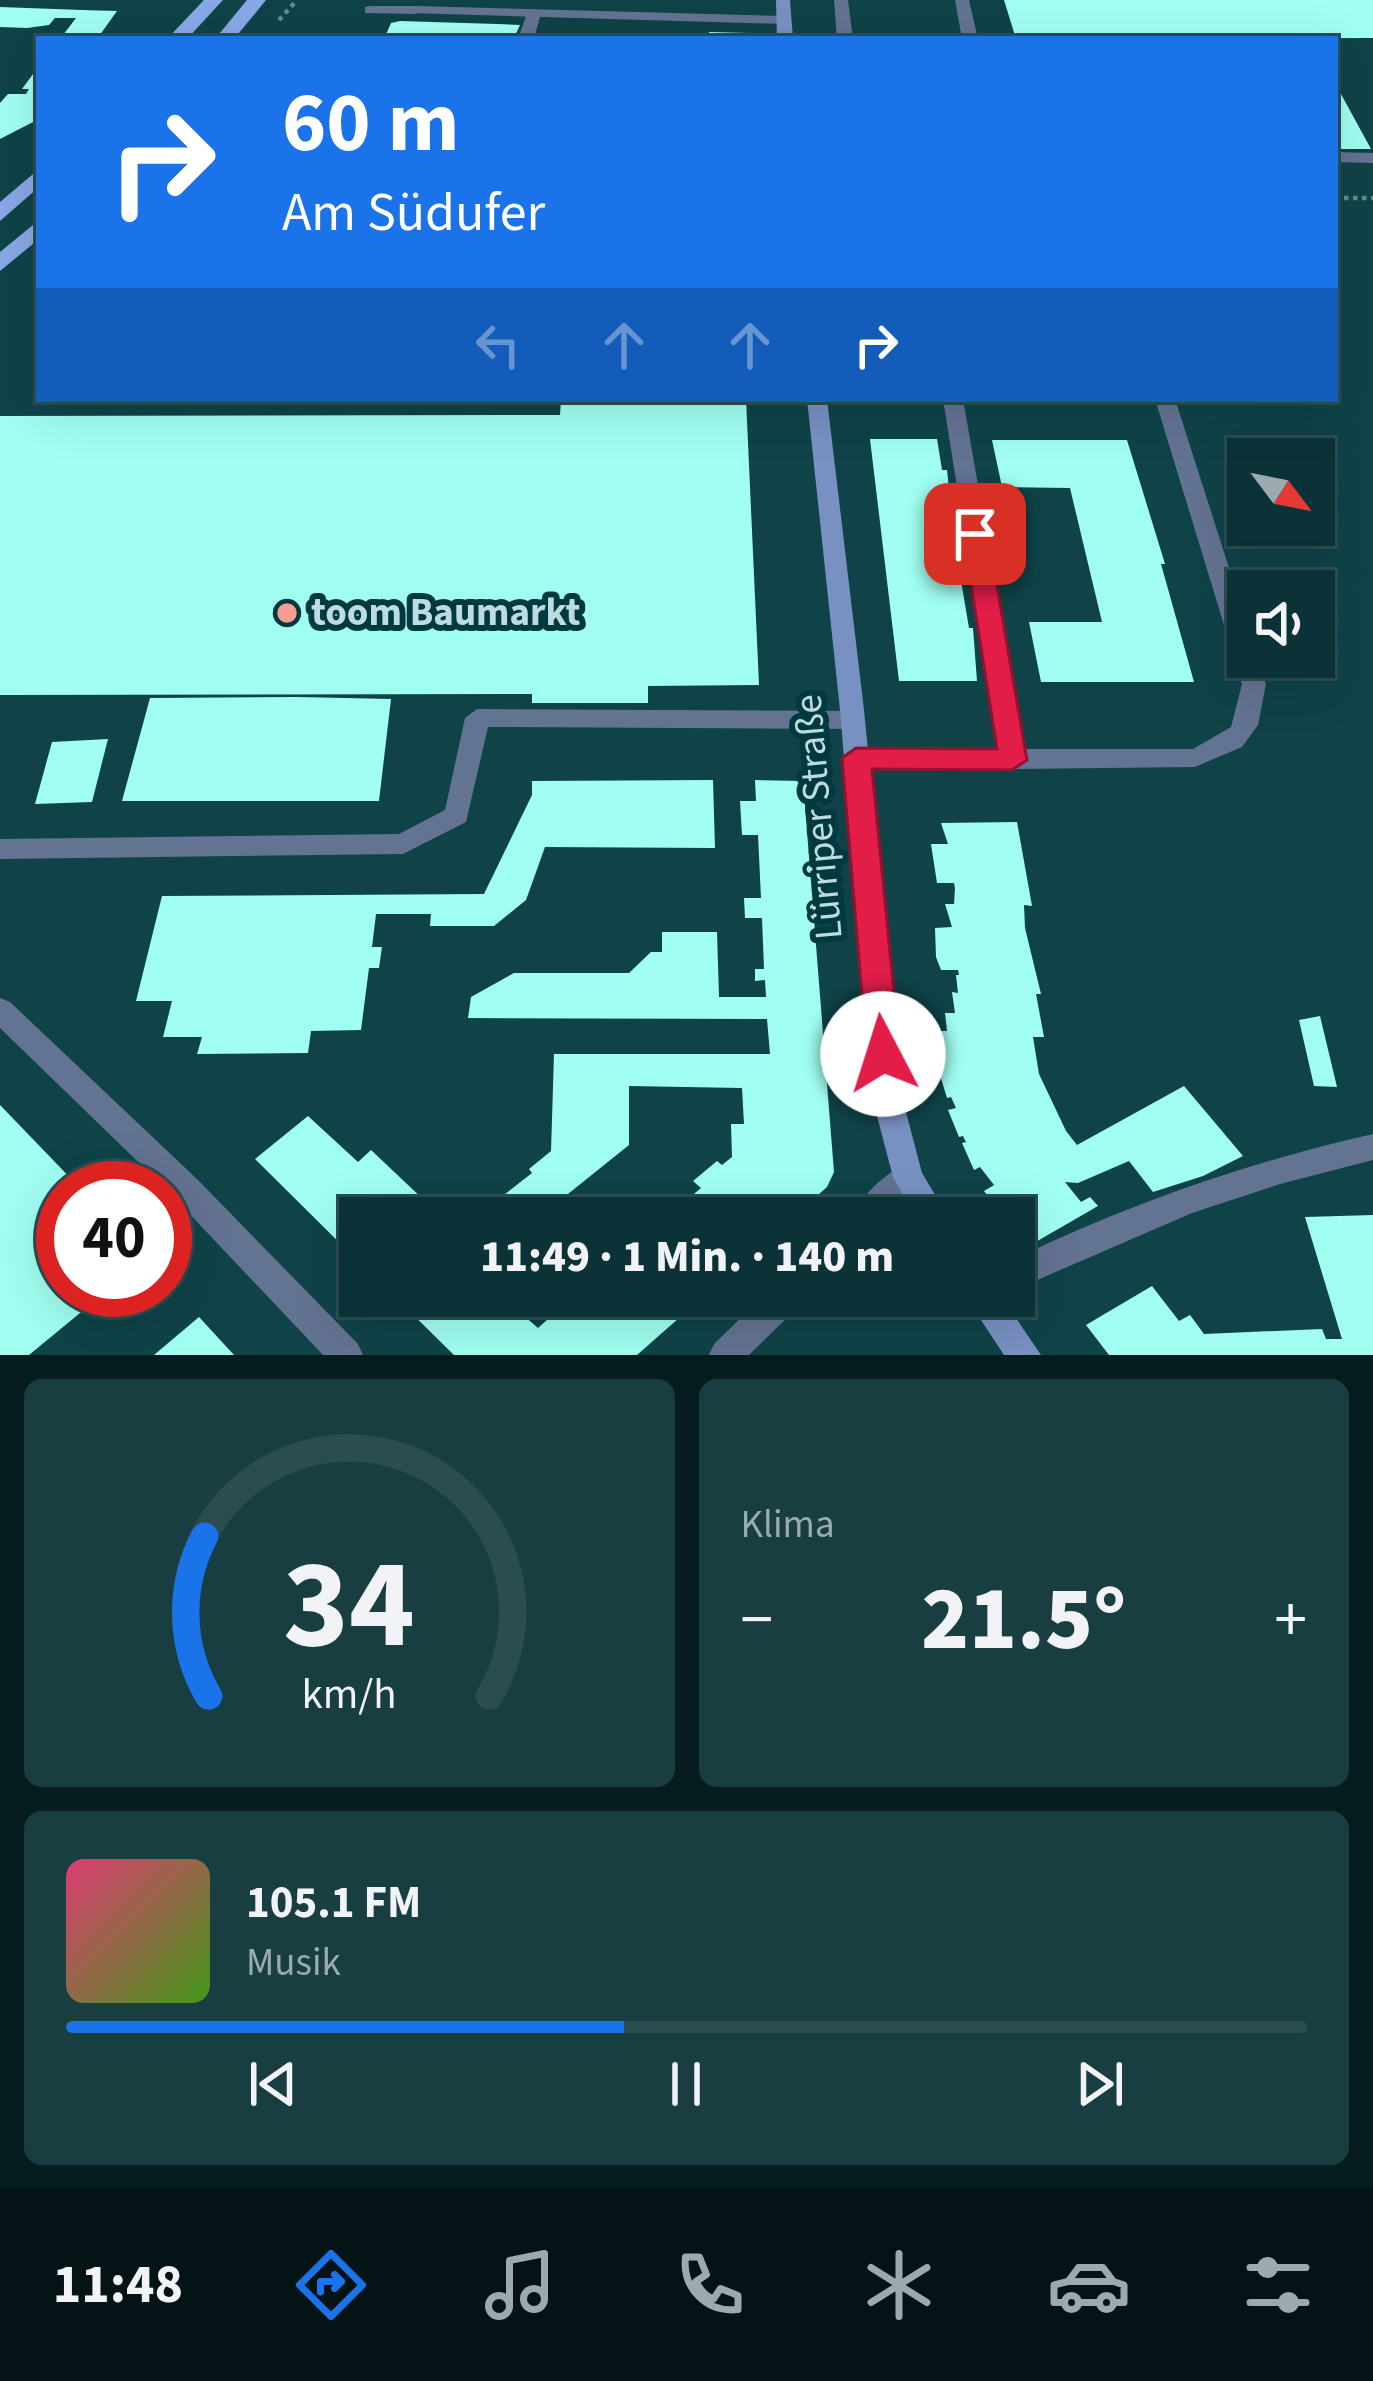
<!DOCTYPE html>
<html lang="de">
<head>
<meta charset="utf-8">
<style>
	:root { --surface:#0b3236; --page:#193e42; --text:#f1f3f6; --muted:#9aaaad; --line:#2b4d51; --accent:#1a73e8 }
	body { margin:0; font-family:"Source Sans 3",sans-serif; background:var(--page); color:var(--text); height:100vh; display:flex; flex-direction:column; font-size:45px; white-space:nowrap }
	* { box-sizing:border-box; margin:0 }
	p { font-size:39px; color:var(--muted) }
	.icon { flex:none; width:66px; height:66px; fill:none; stroke:currentColor; stroke-width:2; stroke-linecap:round; stroke-linejoin:round }
	.map { position:relative; height:1355px; overflow:hidden }
	.sheet { display:flex; flex-direction:column; gap:24px; padding:24px; background:#061c1e; flex:1 }
	.sheet>* { flex:none }
	.hud { position:absolute; left:36px; top:36px; width:1302px; height:366px; border-radius:0px; box-shadow:0 12px 48px #0002,0 0 0 3px var(--line); background:#1a73e8; color:#fff; overflow:hidden }
	.needle { width:78px; rotate:122deg }
	.buttons { position:absolute; left:1227px; top:438px; display:grid; gap:24px }
	.buttons a { display:grid; place-items:center; width:108px; height:108px; border-radius:0px; background:var(--surface); box-shadow:0 12px 48px #0002,0 0 0 3px var(--line); font-size:60px }
	.speed { position:absolute; left:36px; top:1161px; display:flex; gap:24px; font-size:60px; font-weight:700; text-align:center }
	.speed>* { display:grid; place-content:center; width:156px; height:156px; border-radius:50%; background:var(--surface); box-shadow:0 12px 48px #0002,0 0 0 3px var(--line); line-height:1 }
	.speed .limit { border:18px solid #d22; background:#fff; color:#111 }
	.pin { position:absolute; display:grid; place-items:center; width:102px; height:102px; color:#fff; margin:-51px; border-radius:24px; box-shadow:0 6px 18px #0006 }
	.me { position:absolute; width:132px; margin:-66px; rotate:355deg; stroke-linejoin:round; filter:drop-shadow(0 0 9px #0008) }
	.turn { display:flex; align-items:center; gap:42px; height:252px; padding:0 48px; font-size:54px }
	.turn .icon { width:156px; height:156px; stroke-width:2.5 }
	.turn b { display:block; font-size:84px; line-height:102px }
	.lanes { display:flex; align-items:center; height:114px; padding:0 48px; background:#0003; justify-content:center; gap:60px; direction:ltr }
	.lanes .off { opacity:.35 }
	.big { font-size:90px; font-weight:800; line-height:1.1 }
	.sheet .card { flex:1; display:flex; flex-direction:column; justify-content:center; gap:18px; min-width:0; padding:0 42px; border-radius:18px; background:var(--page) }
	.sheet .dial { align-items:center; gap:0 }
	.dial svg { height:312px; overflow:visible; fill:none; stroke:var(--line); stroke-width:7; stroke-linecap:round; text-anchor:middle }
	.dial text { fill:var(--text); stroke:none }
	.song { display:flex; align-items:center; gap:36px }
	.cover { width:144px; height:144px; border-radius:18px; background:linear-gradient(135deg,hsl(340 70% 55%),hsl(100 70% 35%)) }
	.played { height:12px; border-radius:6px; background:linear-gradient(90deg,var(--accent) 45%,var(--line) 45%) }
	.keys { display:flex; justify-content:space-around; direction:ltr }
	.heat { display:flex; justify-content:space-between; align-items:center; font-size:66px; direction:ltr }
	.sheet .tiles { flex:1; display:grid; gap:24px; grid-template-columns:1fr 1fr }
	.card:last-child { grid-column:span 2 }
	.trip { position:absolute; left:339px; top:1197px; width:696px; height:120px; border-radius:0px; background:var(--surface); box-shadow:0 12px 48px #0002,0 0 0 3px var(--line); font-weight:800; line-height:120px; text-align:center }
	.menu { display:flex; height:192px; justify-content:space-around; align-items:center; background:#041416; color:var(--muted) }
	.menu .icon { width:84px; height:84px }
	.menu .current { color:var(--accent) }
	.menu b { font-size:54px; color:var(--text) }
	.map>svg:first-child { display:block }
	.building { fill:#a0fff1 }
	.lines { fill:none; stroke-linecap:round; stroke-linejoin:round }
	.path { stroke:#618c90; stroke-width:4.5; stroke-dasharray:4.5 4.5; stroke-linecap:butt }
	.lane { fill:#637392; fill-rule:evenodd }
	.street { fill:#637392; fill-rule:evenodd }
	.secondary { fill:#7991c2; fill-rule:evenodd }
	.primary { fill:#89a8e7; fill-rule:evenodd }
	.route { fill:#e11d48; stroke:#92132f; stroke-width:3 }
	.poi-dot { fill:#f59c95; stroke:#00393e; stroke-width:4.5 }
	.labels { text-anchor:middle; dominant-baseline:central; stroke-width:12; stroke-linejoin:round; paint-order:stroke }
	.poi-label { font-size:39px; font-weight:bold; fill:#bcdcdf; stroke:#00393e; text-anchor:start }
	.street-label { font-size:39px; fill:#bcdcdf; stroke:#00393e }
</style>
</head>
<body>
<div class="map">
<svg width="1373" height="1355" viewBox="0 0 1373 1355">
	<rect width="100%" height="100%" fill="#0f4348"/>
	<!-- building -->
	<g class="building">
		<path d="M1004 0H1373V38L1016 39Z"/>
		<path d="M0 7 82 10 117 11 97 39H60L76 18H55L49 25 27 28 0 27Z"/>
		<path d="M400 21 497 24 520 25 514 38 506 39H384L391 23Z"/>
		<path d="M709 32 749 33 763 39H709Z"/>
		<path d="M39 66V113L35 116 39 119 0 139V103L8 94H26L29 89H22Z"/>
		<path d="M1335 83 1371 149H1335Z"/>
		<path d="M561 399H746L759 685 648 686V703H532V694L0 695V416L560 415Z"/>
		<path d="M870 439H937L942 470H947L955 545H960L963 569H959L969 628H973L977 681H899Z"/>
		<path d="M992 440H1127L1165 564H1161L1194 682H1041L1029 622H1102L1070 488 1002 487Z"/>
		<path d="M298 697 391 699 379 801H122L150 698Z"/>
		<path d="M108 739 92 802 35 804 52 742Z"/>
		<path d="M713 780 715 848 545 847 526 900 494 926H430L431 914H376L372 947H382L379 968H369L361 1030 311 1031 308 1053 197 1054 202 1037H163L172 1001H136L162 896 484 894 532 795V781Z"/>
		<path d="M755 780 803 781 834 1172 827 1187 792 1218H650L668 1203 675 1210 701 1188 693 1181 717 1161 722 1165 732 1157 731 1124H744L742 1088 629 1086V1145L538 1218H487L481 1213 532 1173 529 1169 551 1151 554 1054H770L767 1019 468 1018 471 997 514 973H629L651 952H662V932H717L719 997H766L765 980 755 981V969H764L762 918H745L744 898H761L758 835H742L740 801H756Z"/>
		<path d="M1017 822 1032 906 1024 905 1025 928 1041 994H1036L1044 1037H1033L1039 1074 1066 1131 1077 1145 1184 1086 1243 1156 1203 1176 1153 1192 1129 1161 1078 1183 1065 1182 1081 1202 1090 1197 1098 1206 1027 1247 1014 1230V1218H1005L984 1191 994 1185 980 1167 974 1170 962 1143 966 1142 963 1136 959 1137 948 1110 956 1108 951 1097 947 1098 932 1049H940L938 1031H947L945 1013H955L952 992 958 993 956 975H959L958 970H941L936 957 935 928 952 927 945 904H954L955 888 954 883H937L931 844H948L941 823Z"/>
		<path d="M1320 1016 1337 1087 1314 1086 1299 1020Z"/>
		<path d="M0 1105 80 1188H63V1290H108L29 1355H0Z"/>
		<path d="M308 1116 358 1162 371 1150 443 1218H360V1263L255 1159Z"/>
		<path d="M1373 1215V1355H1109L1086 1325 1152 1286 1179 1321 1190 1315 1204 1334 1322 1329 1326 1339H1342L1305 1217Z"/>
		<path d="M394 1296H501L538 1328 574 1296H704L637 1355H454Z"/>
		<path d="M199 1317 234 1355H154Z"/>
	</g>
	<g class="lines">
		<!-- path -->
		<g class="path">
			<path d="M279 20 297 0"/>
			<path d="M905 37H946"/>
			<path d="M1335 198H1373"/>
		</g>
		<!-- lane -->
		<g class="lane">
			<path d="M834 0H848L853 39H837Z"/>
			<path d="M955 0H969L978 39H962Z"/>
			<path d="M370 6H415L422 10 415 14 365 13V7Z"/>
			<path d="M534 9 541 13 534 39H518L527 13Z"/>
			<path d="M1335 152 1373 153V163L1335 162Z"/>
			<path d="M477 709 852 711 864 720 852 729 488 727 466 822 403 854 0 859V839L399 834 445 810 465 718Z"/>
			<path d="M1373 1134V1160L1280 1184 1192 1213 1014 1290V1259C1130 1204 1248 1162 1373 1134Z"/>
		</g>
		<!-- street -->
		<g class="street">
			<path d="M415 6 784 16 791 20 784 24 410 13V7Z"/>
			<path d="M943 399H963L1024 749H1193L1231 727 1242 684 1155 399H1175L1248 627V657H1257L1266 684 1258 725 1242 747 1195 767 1013 769 847 764 843 758 847 752 856 749H999Z"/>
			<path d="M0 998 10 1002 198 1180 358 1344 363 1355H323L165 1188 0 1028Z"/>
			<path d="M908 1163 919 1167 923 1177 919 1187 887 1218H850C859 1198 887 1171 908 1163Z"/>
			<path d="M763 1296H802L798 1307 749 1355H709L714 1344Z"/>
		</g>
		<!-- secondary -->
		<g class="secondary">
			<path d="M776 0H790L793 39H777Z"/>
			<path d="M807 399H827L864 710 902 1097 922 1173 949 1218H916L893 1177 872 1097 840 710Z"/>
			<path d="M965 1296H1001L1041 1355H1004Z"/>
		</g>
		<!-- primary -->
		<g class="primary">
			<path d="M204 0H223L187 39H167Z"/>
			<path d="M247 0H266L234 39H215Z"/>
			<path d="M39 169V187L0 221V202Z"/>
			<path d="M39 220V239L0 271V252Z"/>
		</g>
	</g>
	<!-- route -->
	<path class="route" d="M975 526 988 534 1027 760 1012 770 872 769 900 1054 895 1064 883 1069 871 1064 867 1054 842 758 856 748 997 749 963 534Z"/>
	<!-- markers -->
	<circle class="poi-dot" cx="287" cy="613" r="12"/>
	<g class="labels">
		<!-- poi labels -->
		<g class="poi-label">
			<text x="311" y="613">toom Baumarkt</text>
		</g>
		<!-- street labels -->
		<g class="street-label">
			<text transform="translate(819 817) rotate(-95)">Lürriper Straße</text>
		</g>
	</g>
</svg>
<div class="buttons">
<a><svg class="needle" viewBox="-14 -14 28 28"><path d="M0-13l5 13h-10z" fill="#e53935"/><path d="M0 13l5-13h-10z" fill="#9aaaad"/></svg></a>
<a><svg class="icon" aria-label="sound" viewBox="0 0 24 24"><path d="M4 9h4l5-4v14l-5-4H4zM17 9q2 3 0 6"/></svg></a>
</div>
<div class="speed"><div class="limit">40</div></div>
<div class="pin" style="left:975px;top:534px;background:#d93025"><svg class="icon" aria-label="arrive" viewBox="0 0 24 24"><path d="M6 21V4h12l-3 4 3 4H6"/></svg></div>
<svg class="me" style="left:883px;top:1054px" viewBox="-20 -20 40 40"><circle r="19" fill="#fff"/><path d="M0-13L10 11 0 6-10 11z" fill="#e11d48"/></svg>
<div class="trip">11:49 · 1 Min. · 140 m</div>
<div class="hud">
<div class="turn"><svg class="icon" aria-label="right" viewBox="0 0 24 24"><path d="M7 20v-9h11M14 6l5 5-5 5"/></svg><div><b>60 m</b>Am Südufer</div></div>
<div class="lanes"><svg class="icon off" aria-label="left" viewBox="0 0 24 24"><path d="M17 20v-9H6M10 6l-5 5 5 5"/></svg><svg class="icon off" aria-label="ahead" viewBox="0 0 24 24"><path d="M12 20V5M6 11l6-6 6 6"/></svg><svg class="icon off" aria-label="ahead" viewBox="0 0 24 24"><path d="M12 20V5M6 11l6-6 6 6"/></svg><svg class="icon" aria-label="right" viewBox="0 0 24 24"><path d="M7 20v-9h11M14 6l5 5-5 5"/></svg></div>
</div>
</div>
<section class="sheet">
<div class="tiles">
<div class="card dial"><svg viewBox="0 0 100 80">
<path d="M14 69A42 42 0 1 1 86 69"/>
<path d="M14 69A42 42 0 0 1 13 28" stroke="#1a73e8"/>
<text x="50" y="56" font-size="32" font-weight="700">34</text>
<text x="50" y="72" font-size="11">km/h</text>
</svg></div>
<div class="card"><p>Klima</p>
<div class="heat"><a>−</a><b class="big">21.5°</b><a>+</a></div>
</div>
<div class="card">
<div class="song"><i class="cover"></i><div><b>105.1 FM</b><p>Musik</p></div></div>
<div class="played"></div>
<div class="keys"><svg class="icon" aria-label="previous" viewBox="0 0 24 24"><path d="M18 5L8 12l10 7zM5 5v14"/></svg><svg class="icon" aria-label="pause" viewBox="0 0 24 24"><path d="M8 5v14M16 5v14"/></svg><svg class="icon" aria-label="next" viewBox="0 0 24 24"><path d="M6 5l10 7-10 7zM19 5v14"/></svg></div>
</div>
</div>
</section>
<nav class="menu">
<b>11:48</b>
<svg class="icon current" aria-label="directions" viewBox="0 0 24 24"><path d="M12 3l9 9-9 9-9-9zM9 14v-3h6M13 9l2 2-2 2"/></svg>
<svg class="icon" aria-label="music" viewBox="0 0 24 24"><path d="M9 18V5l10-2v13"/><circle cx="6" cy="18" r="3"/><circle cx="16" cy="16" r="3"/></svg>
<svg class="icon" aria-label="phone" viewBox="0 0 24 24"><path d="M5 4h4l2 5-3 2q2 4 5 5l2-3 5 2v4C11 20 4 13 5 4z"/></svg>
<svg class="icon" aria-label="climate" viewBox="0 0 24 24"><path d="M12 3v18M4 7l16 10M4 17L20 7"/></svg>
<svg class="icon" aria-label="car" viewBox="0 0 24 24"><path d="M5 17H2v-5l4-1 3-4h7l3 4 3 1v5h-3M9 17h6M6 11h13"/><circle cx="7" cy="17" r="2"/><circle cx="17" cy="17" r="2"/></svg>
<svg class="icon" aria-label="filters" viewBox="0 0 24 24"><path d="M4 7h16M4 17h16"/><circle cx="9" cy="7" r="2"/><circle cx="15" cy="17" r="2"/></svg>
</nav>
</body>
</html>
